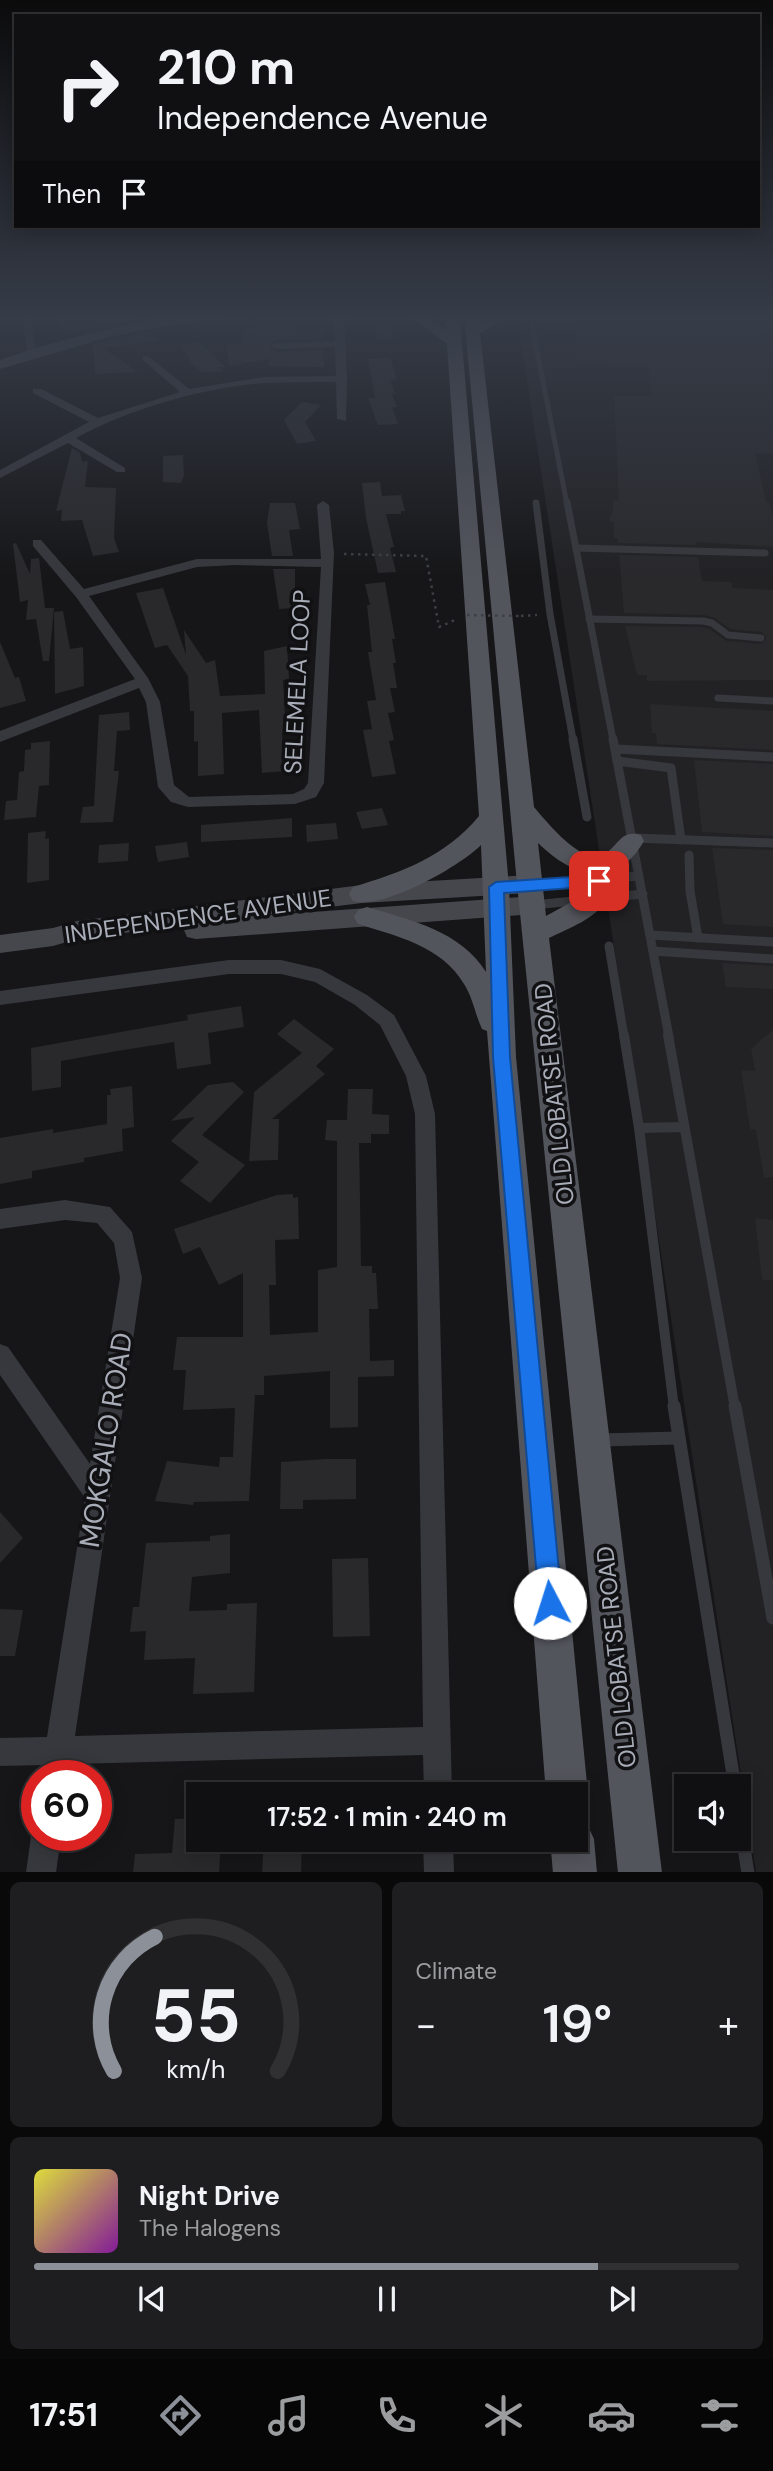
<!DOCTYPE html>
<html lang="en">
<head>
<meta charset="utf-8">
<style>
	:root { --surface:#101012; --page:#1e1e20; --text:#f1f3f6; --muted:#9c9d9f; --line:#303032; --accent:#8c9099 }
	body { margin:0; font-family:"DM Sans",sans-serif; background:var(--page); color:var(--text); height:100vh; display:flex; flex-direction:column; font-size:26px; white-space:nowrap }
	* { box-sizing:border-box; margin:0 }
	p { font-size:23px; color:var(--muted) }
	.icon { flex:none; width:38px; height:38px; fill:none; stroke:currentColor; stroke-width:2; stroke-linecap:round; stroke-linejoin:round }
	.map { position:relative; height:1872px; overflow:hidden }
	.sheet { display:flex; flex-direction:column; gap:10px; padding:10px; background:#09090a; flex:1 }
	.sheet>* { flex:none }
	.guide { position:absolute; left:14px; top:14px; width:746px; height:214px; border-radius:0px; box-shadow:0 4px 18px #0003,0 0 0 2px var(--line); background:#101012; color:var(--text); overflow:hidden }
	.tools { position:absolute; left:674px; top:1774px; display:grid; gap:14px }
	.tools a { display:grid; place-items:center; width:77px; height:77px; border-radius:0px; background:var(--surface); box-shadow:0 4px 18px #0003,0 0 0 2px var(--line); font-size:35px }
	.speed { position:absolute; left:21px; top:1760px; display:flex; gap:14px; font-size:35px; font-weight:700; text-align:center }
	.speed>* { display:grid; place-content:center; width:91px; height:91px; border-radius:50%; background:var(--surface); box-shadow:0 4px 18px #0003,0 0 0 2px var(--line); line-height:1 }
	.speed .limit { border:10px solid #d22; background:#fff; color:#111 }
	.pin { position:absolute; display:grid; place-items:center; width:60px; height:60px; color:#fff; margin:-30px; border-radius:14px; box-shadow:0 4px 10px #0006 }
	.me { position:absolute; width:77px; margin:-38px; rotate:355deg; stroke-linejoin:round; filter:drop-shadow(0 0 5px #0008) }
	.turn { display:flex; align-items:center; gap:24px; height:147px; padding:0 28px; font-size:32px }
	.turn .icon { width:91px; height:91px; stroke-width:2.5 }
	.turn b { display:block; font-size:49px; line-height:60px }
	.then { display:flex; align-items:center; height:66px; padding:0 28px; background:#0003; gap:14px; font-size:26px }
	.big { font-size:52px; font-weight:600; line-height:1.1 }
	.sheet .tile { flex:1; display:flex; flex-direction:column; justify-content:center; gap:10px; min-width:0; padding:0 24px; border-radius:10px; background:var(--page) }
	.sheet .dial { align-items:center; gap:0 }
	.dial svg { height:182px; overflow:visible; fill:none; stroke:var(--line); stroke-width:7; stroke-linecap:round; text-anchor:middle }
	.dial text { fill:var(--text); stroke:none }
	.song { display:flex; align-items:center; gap:21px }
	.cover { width:84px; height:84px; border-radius:10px; background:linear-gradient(135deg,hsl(60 70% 55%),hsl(290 70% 35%)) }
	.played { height:7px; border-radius:4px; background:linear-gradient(90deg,var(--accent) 80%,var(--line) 80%) }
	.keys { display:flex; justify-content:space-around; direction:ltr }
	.heat { display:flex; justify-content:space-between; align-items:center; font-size:38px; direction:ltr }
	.sheet .tiles { flex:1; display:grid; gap:10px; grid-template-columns:1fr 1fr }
	.tile:last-child { grid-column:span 2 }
	.trip { position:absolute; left:186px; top:1782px; width:402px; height:70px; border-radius:0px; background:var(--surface); box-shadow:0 4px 18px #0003,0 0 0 2px var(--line); font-weight:600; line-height:70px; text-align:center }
	.tabs { display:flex; height:112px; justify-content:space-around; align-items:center; background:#060607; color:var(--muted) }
	.tabs .icon { width:49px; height:49px }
	.tabs .active { color:var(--accent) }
	.tabs b { font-size:32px; color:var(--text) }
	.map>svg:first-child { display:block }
	.built { fill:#222225 }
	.building { fill:#29292c }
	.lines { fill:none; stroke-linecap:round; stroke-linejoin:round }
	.path { stroke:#3d3f44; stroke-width:2.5; stroke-dasharray:2.5 4.5; stroke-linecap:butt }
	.lane-far4 { stroke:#37383d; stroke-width:5 }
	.lane-far3 { stroke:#37383d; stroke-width:7 }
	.lane-far2 { stroke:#37383d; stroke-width:9 }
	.lane-far1 { stroke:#37383d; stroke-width:10 }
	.lane { stroke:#37383d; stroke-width:13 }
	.street { fill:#37383d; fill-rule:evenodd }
	.secondary { fill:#45474d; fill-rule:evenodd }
	.primary { fill:#53555c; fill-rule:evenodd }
	.path-bridge { stroke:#3d3f44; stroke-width:2.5; stroke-dasharray:2.5 4.5; stroke-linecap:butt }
	.route { fill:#1a73e8; stroke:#114b97; stroke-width:2 }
	.labels { text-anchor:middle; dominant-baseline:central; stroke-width:7; stroke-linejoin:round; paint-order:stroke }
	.street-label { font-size:24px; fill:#a8adb8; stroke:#111113 }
	.near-street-label { font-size:28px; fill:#a8adb8; stroke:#111113 }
</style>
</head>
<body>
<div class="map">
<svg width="773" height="1873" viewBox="0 0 773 1873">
	<rect width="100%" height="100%" fill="#161618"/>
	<!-- built -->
	<path class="built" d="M517 315H773V1872H756Z"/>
	<!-- building -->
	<g class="building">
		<path d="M48 315H126L134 321 63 334 60 322Z"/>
		<path d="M577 315H773V454L755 453 766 502H769L773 516V547L696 542V545L618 543V538H614V523L609 520 613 511V500L619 501 614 396H652L648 365 575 362Z"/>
		<path d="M390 323 394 340H378L373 324Z"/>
		<path d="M295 324 296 330 323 329V339L276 340 269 347 276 352 323 350 324 367 269 366V359L229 366 227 345 242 344 241 330 258 326Z"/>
		<path d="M148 332 161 341 103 348 138 372 95 374 93 344Z"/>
		<path d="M199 342 225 367H219L223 372H202L193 365 181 346Z"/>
		<path d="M390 358 397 379 390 380 395 393H391L397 407H392L398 424 378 425 368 398H375L368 359Z"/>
		<path d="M302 402 321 405 305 422 316 441 297 444 284 420Z"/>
		<path d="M72 448 80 453 82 462 88 461 85 487 116 488 114 538 119 552 93 556 82 520 61 521 62 510 56 511Z"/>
		<path d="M183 455 184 475 181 483 163 482V456Z"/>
		<path d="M380 482 382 496 401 495 405 511H401V514H386L394 547 390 548 396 572 378 573 366 518 362 483Z"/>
		<path d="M270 503H295L300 529 289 530 293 556H272L267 523Z"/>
		<path d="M16 543 30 574 31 559 39 558 45 608H54L49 661H43L36 619 26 620 28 600 20 602 13 544Z"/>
		<path d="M619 555 698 557 702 581 731 582 733 588 773 590V680L647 681V675H637L625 626 702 627 709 629 727 641 760 644 767 638 762 632 730 629 715 618 704 615 624 613Z"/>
		<path d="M273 569H295V608L279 609Z"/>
		<path d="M385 582 395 639H392L396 663H393L397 688H390L395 712 388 713 394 740 389 741 396 774 372 777 363 730 372 729 367 701 376 700 368 652H372L367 605H370L365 584Z"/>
		<path d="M163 588 186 655 184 630 206 663 215 660 220 696 265 694 264 651 287 646 289 679 283 680 286 733H282L285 771 262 773 259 710 222 713 224 774 198 776V741L194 742V711H190L188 676 167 645 155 648 136 593Z"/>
		<path d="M63 611 70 649 83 647 84 686 55 694 54 612Z"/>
		<path d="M0 642 15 678 19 677 26 701 0 708Z"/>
		<path d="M650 704 773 711V750L657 744 656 733H652Z"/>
		<path d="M129 712 130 730 117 731 114 771H119L113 822 80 823 83 807 94 806 99 715Z"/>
		<path d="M50 741 49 785 39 786 36 817 4 820 6 801 17 800 19 772 24 771 25 750 31 749V743Z"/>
		<path d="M694 760 773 764V836L702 832Z"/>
		<path d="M382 808 388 825 362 829 356 812Z"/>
		<path d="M292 818V837L201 842V825Z"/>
		<path d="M336 823 338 839 307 842 306 825Z"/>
		<path d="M46 831 45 839 49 838V880L27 883 28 833Z"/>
		<path d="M187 842 189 857 158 862 155 846Z"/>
		<path d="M129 843 128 861 98 863 99 845Z"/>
		<path d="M712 848 773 850V927L723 924Z"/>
		<path d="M722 963 773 966V989L726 987Z"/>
		<path d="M241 1006 244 1027 208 1033 211 1064 177 1069 174 1042 117 1051 61 1061V1087L32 1091 31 1048 188 1020 187 1015Z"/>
		<path d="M294 1019 334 1049 316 1066 325 1074 272 1119H279L278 1160 249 1161 254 1092 302 1053 277 1034Z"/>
		<path d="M773 1030V1177L764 1178 756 1130 750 1129 741 1070 755 1071 751 1049Z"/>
		<path d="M233 1082 244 1092 202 1135 245 1165 210 1203 180 1181 199 1162 171 1141 195 1117 171 1121 208 1085Z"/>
		<path d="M132 1086 134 1127 122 1129 123 1151 84 1158V1162L32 1171V1178L0 1184V1138L53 1129V1133L107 1124V1095H111L110 1089Z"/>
		<path d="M348 1089H373L372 1114 389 1115V1134H371V1143H359L360 1198 361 1266H372V1273H376L378 1309H369L370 1361 394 1360V1376L358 1377V1427L330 1428V1371L264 1376V1395H255L249 1501 194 1502 193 1505 155 1501 167 1461 219 1467 220 1457H233L235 1408 183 1410 186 1370H173L177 1337H243V1273L219 1285 200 1247 183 1254 174 1229 277 1195 293 1194V1198L298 1197 299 1239 275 1240 276 1285H269L270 1335 318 1332V1270L337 1267V1141L325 1140 327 1120H347Z"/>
		<path d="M755 1218 773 1220V1280H762Z"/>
		<path d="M326 1459H356V1499L303 1500V1509H280L281 1462Z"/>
		<path d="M0 1512 23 1538 0 1563Z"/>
		<path d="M230 1534V1573L192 1577 189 1611 227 1610V1604L257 1603 254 1692 193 1694 195 1658 144 1660 146 1631 130 1632 133 1607H139L146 1543 210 1541V1536Z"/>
		<path d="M368 1558 370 1636 333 1637 332 1559Z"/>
		<path d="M0 1609 23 1610 15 1656H0Z"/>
		<path d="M198 1818V1839H221L219 1873H133L135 1854 172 1853 175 1819Z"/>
		<path d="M264 1839H302L301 1873H262Z"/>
	</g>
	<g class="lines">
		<!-- path -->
		<g class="path">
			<path d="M344 554 426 556 439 627 455 620"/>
			<path d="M521 616 537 615"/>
		</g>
		<!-- lane-far4 -->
		<path class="lane-far4" d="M530 315 567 504"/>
		<!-- lane-far3 -->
		<g class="lane-far3">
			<path d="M567 502 613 740"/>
			<path d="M536 503 550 614 573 740"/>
			<path d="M576 548 765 553"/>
			<path d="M589 619 703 621 712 623 728 635 761 638"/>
			<path d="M718 698 773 701"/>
		</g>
		<!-- lane-far2 -->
		<g class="lane-far2">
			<path d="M573 739 587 817"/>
			<path d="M613 739 669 1037"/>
			<path d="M615 749 773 757"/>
			<path d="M617 761 671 768 681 840"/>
			<path d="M634 838 773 843"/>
			<path d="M689 855 690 891 698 938"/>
			<path d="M575 882 591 866 611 879"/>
			<path d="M532 884 639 876"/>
			<path d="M534 905 643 894"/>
			<path d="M650 935 773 942"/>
			<path d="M609 946 624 1037"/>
			<path d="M653 951 773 959"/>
		</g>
		<!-- lane-far1 -->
		<g class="lane-far1">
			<path d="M624 1035 639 1128 674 1408"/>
			<path d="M668 1035 735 1408"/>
			<path d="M639 1128 684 1127"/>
		</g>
		<!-- lane -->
		<g class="lane">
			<path d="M674 1406 735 1787"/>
			<path d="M735 1406 773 1618"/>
			<path d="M600 1440 678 1438"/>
			<path d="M738 1811 748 1873"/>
		</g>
		<!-- street -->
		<g class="street">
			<path d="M21 315H30L37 355 28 353Z"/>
			<path d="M153 315H161L166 321 158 323Z"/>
			<path d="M334 315H344L347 379 346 421 337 419 336 382C313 382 289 382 266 383 205 387 129 409 76 438L125 468V472H117L68 443 0 478V470L89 422 33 393V389H41L98 418 180 392 143 360 142 358 147 355 189 389 264 377 336 376 335 347 276 349 271 346 276 343 335 341Z"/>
			<path d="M323 501 329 505 334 553 324 783 316 797 295 804 188 807 171 802 158 787 146 702 139 688 0 742V731L135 679 76 597 33 546V540H41L84 589 197 559H321L317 505ZM235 565 321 567 308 783 304 789 293 794 189 797 174 785 160 702 148 678 89 596 197 567Z"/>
			<path d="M229 960H281L320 969 367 995 394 1015 426 1076 435 1114 452 1794H424L423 1755 71 1764 69 1776H41L43 1765 0 1766V1738L47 1737 85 1498 0 1375V1344L8 1347 90 1464 120 1278 114 1243 97 1223 65 1220 0 1229V1209L65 1200 110 1207 132 1232 142 1278 75 1736 423 1727 415 1114 406 1076 380 1025 355 1005 315 982 281 974H229L0 1005V991Z"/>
			<path d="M37 1825V1836H61L56 1873H26L31 1836Z"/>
			<path d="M423 1839H453L454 1873H424Z"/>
		</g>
		<!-- secondary -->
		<g class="secondary">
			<path d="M187 315H228L221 319 165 326 109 337 0 369V360C61 339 123 323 187 315Z"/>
			<path d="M530 875 538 878 542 884 538 890 530 893 362 903 257 916 534 896 542 899 546 905 542 911 534 914 196 939 187 937 184 930 186 925 77 939 53 946 0 953V935L53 928 77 921 362 885Z"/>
		</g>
		<!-- primary -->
		<g class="primary">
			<path d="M402 315H421L446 329 445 315H459L462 343 509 887 516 1057 588 1794 582 1809 576 1812V1794H546L487 1031 482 1029C475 1014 473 998 464 984 442 946 396 936 358 924L354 917 358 910 367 907C410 920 461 931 486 972L481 845C459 867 383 910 353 901L349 894 353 887C402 872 445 857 479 816L447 344 424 326Z"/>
			<path d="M464 315H478L479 323 496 315H513L480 333 534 807C546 821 578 861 599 856 618 851 618 828 641 835L644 841C615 891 573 877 538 843L546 916 595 889 604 891 608 898C596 919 569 928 549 938L662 1873H618L517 884Z"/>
			<path d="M576 1819 587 1824 594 1839 597 1873H553L550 1839H576Z"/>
		</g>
		<!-- path-bridge -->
		<path class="path-bridge" d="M467 615 521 616"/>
	</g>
	<!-- sky -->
	<linearGradient id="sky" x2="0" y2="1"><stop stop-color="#0c0c0d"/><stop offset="0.55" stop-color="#363c48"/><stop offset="1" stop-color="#363c48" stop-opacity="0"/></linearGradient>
	<rect width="773" height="577" fill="url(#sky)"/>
	<!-- route -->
	<path class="route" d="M599 875 607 881 599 886 504 893 510 1057 562 1603 559 1611 550 1614 542 1611 539 1603 493 1057 489 887 496 882Z"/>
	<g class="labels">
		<!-- street labels -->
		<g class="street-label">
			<text transform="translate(297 682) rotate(-87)">SELEMELA LOOP</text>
			<text transform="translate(198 916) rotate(-8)">INDEPENDENCE AVENUE</text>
			<text transform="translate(554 1094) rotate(-96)">OLD LOBATSE ROAD</text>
			<text transform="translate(616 1657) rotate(-96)">OLD LOBATSE ROAD</text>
		</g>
		<!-- near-street labels -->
		<g class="near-street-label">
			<text transform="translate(106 1440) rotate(-81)">MOKGALO ROAD</text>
		</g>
	</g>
</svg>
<div class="tools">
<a><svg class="icon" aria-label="sound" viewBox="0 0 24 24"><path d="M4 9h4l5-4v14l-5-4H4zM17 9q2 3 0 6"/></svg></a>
</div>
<div class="speed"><div class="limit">60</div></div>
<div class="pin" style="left:599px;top:881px;background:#d93025"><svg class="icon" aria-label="arrive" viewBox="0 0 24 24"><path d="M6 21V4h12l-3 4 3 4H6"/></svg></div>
<svg class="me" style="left:550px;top:1603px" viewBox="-20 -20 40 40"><circle r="19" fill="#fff"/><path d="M0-13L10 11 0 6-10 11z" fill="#1a73e8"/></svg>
<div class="trip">17:52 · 1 min · 240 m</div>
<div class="guide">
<div class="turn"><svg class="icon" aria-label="right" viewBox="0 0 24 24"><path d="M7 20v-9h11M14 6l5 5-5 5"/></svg><div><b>210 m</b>Independence Avenue</div></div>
<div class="then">Then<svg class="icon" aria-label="arrive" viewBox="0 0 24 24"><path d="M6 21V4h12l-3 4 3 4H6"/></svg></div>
</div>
</div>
<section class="sheet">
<div class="tiles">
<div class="tile dial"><svg viewBox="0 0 100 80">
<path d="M14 69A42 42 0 1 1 86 69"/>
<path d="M14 69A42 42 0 0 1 32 10" stroke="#8c9099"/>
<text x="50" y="56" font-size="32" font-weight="700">55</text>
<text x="50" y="72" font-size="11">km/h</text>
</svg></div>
<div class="tile"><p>Climate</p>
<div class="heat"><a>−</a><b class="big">19°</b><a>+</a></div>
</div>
<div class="tile">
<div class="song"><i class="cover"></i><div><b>Night Drive</b><p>The Halogens</p></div></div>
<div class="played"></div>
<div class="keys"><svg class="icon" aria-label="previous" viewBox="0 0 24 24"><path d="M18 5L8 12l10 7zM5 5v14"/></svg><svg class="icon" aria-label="pause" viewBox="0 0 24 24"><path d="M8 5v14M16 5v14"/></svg><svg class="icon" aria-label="next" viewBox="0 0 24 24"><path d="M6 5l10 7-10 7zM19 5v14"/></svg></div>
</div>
</div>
</section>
<nav class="tabs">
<b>17:51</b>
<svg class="icon active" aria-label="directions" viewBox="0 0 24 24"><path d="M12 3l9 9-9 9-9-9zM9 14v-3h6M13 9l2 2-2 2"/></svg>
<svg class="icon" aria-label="music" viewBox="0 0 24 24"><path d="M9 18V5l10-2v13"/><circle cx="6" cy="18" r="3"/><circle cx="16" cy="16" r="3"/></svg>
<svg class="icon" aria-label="phone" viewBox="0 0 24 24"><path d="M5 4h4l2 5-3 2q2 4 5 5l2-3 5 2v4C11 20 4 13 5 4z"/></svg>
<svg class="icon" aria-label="climate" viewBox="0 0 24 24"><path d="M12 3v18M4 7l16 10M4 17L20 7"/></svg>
<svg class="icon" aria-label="car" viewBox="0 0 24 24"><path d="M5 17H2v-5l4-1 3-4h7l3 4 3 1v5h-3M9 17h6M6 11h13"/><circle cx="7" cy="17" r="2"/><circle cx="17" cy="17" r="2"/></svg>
<svg class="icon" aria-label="filters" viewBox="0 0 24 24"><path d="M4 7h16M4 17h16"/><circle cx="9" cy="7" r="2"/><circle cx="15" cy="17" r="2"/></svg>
</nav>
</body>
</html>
